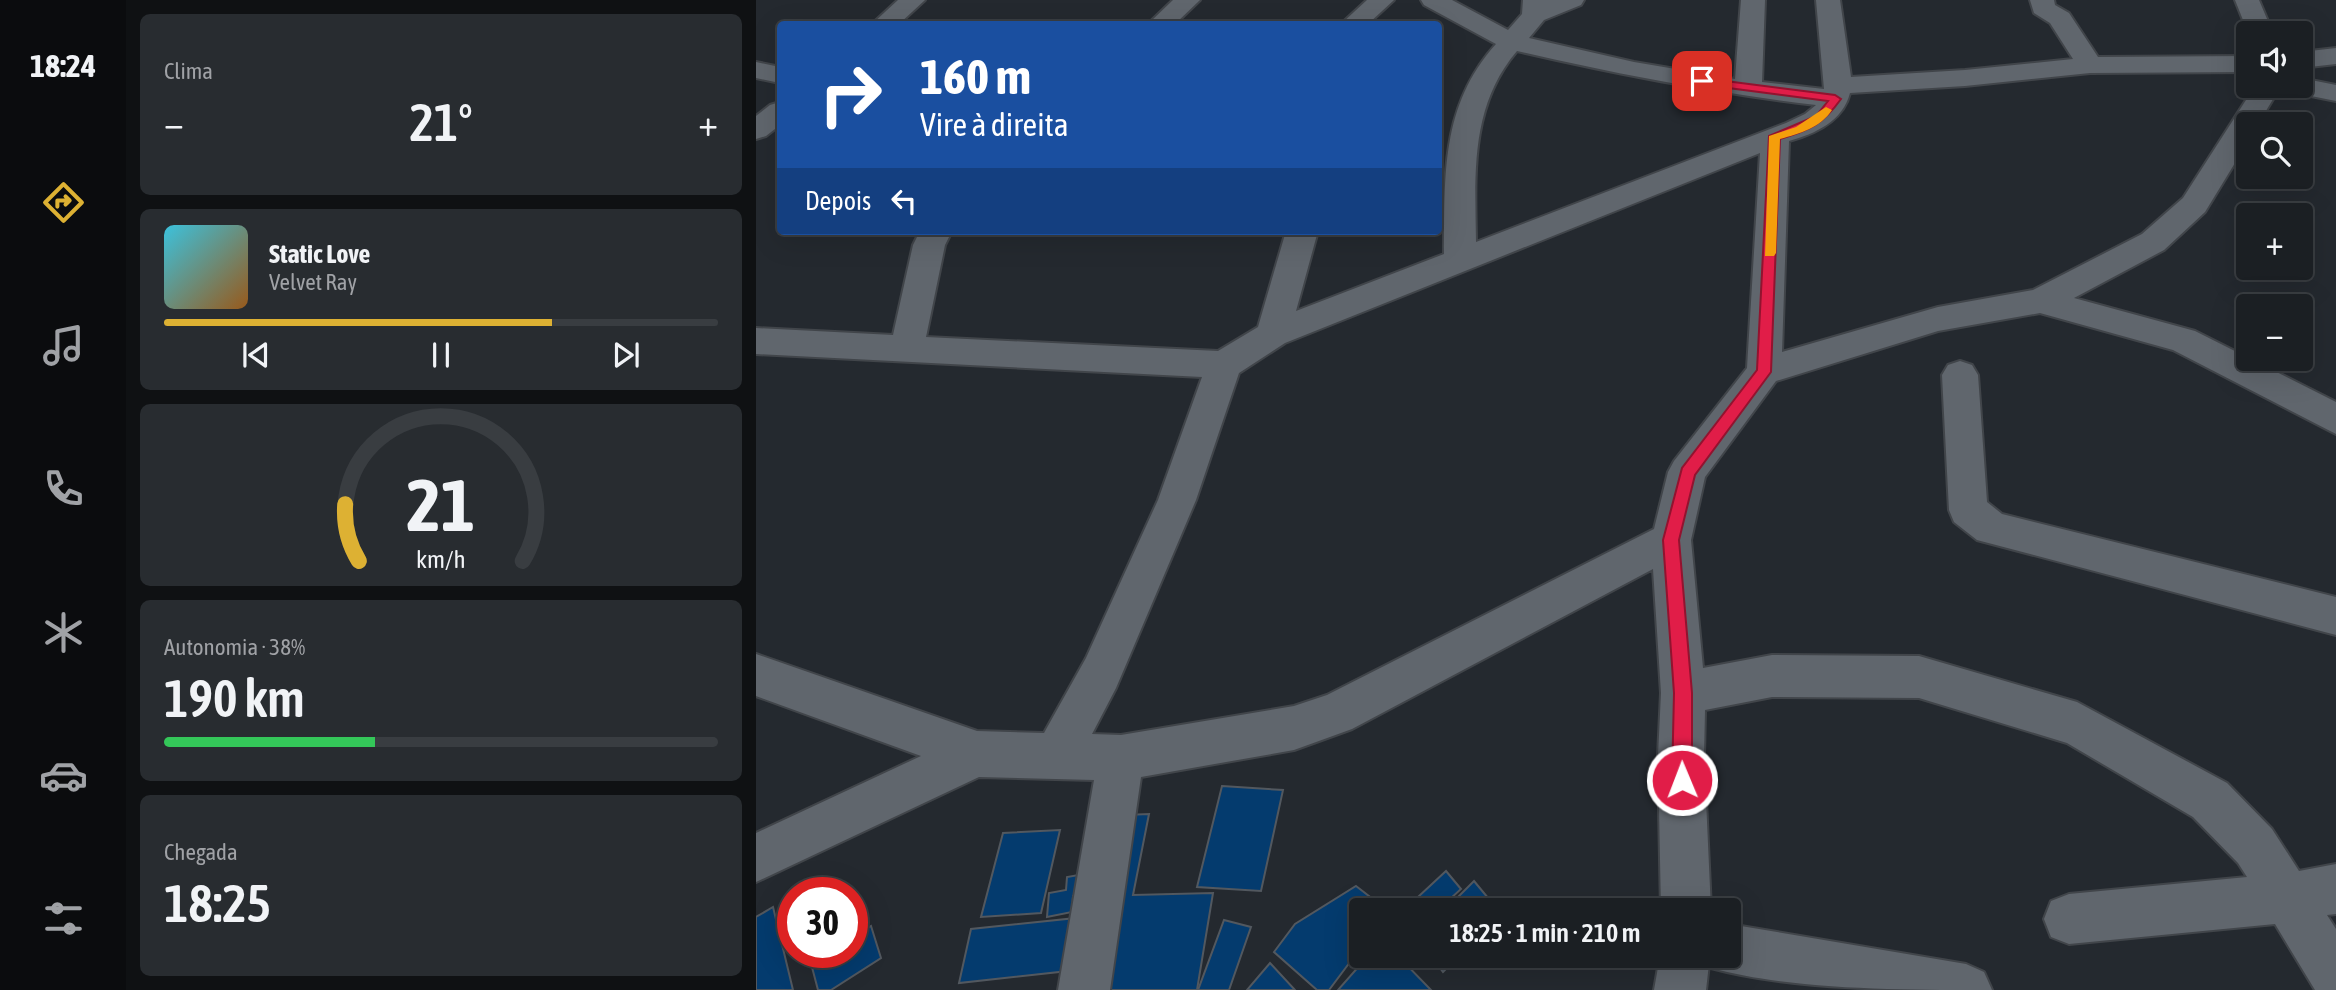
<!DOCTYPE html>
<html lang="pt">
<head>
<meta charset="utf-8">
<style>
	:root { --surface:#1b1f23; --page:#282c30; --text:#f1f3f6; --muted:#a0a2a6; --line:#393d41; --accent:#ddb133 }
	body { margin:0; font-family:"Asap Condensed",sans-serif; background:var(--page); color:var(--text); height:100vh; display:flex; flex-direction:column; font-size:26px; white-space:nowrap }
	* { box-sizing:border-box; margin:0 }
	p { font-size:23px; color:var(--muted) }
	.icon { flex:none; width:38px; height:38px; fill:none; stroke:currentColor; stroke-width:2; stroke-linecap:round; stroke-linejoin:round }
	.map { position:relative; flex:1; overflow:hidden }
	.drawer { display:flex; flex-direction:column; gap:14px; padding:14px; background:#0f1113; width:630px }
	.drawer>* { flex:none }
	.top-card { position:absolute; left:21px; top:21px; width:665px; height:214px; border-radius:7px; box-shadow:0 7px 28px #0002,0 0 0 2px var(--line); background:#1a4fa0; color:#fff; overflow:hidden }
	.buttons { position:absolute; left:1480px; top:21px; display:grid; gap:14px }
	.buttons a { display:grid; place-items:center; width:77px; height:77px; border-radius:7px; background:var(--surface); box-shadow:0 7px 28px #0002,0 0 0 2px var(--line); font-size:35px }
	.speed { position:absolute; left:21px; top:877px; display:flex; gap:14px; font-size:35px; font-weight:700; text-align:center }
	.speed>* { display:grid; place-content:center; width:91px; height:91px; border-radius:50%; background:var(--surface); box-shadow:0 7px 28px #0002,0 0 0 2px var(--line); line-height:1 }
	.speed .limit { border:10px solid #d22; background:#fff; color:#111 }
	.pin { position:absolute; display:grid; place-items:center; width:60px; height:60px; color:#fff; margin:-30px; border-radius:14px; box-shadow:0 4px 10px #0006 }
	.me { position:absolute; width:77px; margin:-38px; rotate:359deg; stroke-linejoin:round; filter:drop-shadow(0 0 5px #0008) }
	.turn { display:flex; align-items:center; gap:24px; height:147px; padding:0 28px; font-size:32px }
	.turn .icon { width:91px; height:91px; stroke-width:2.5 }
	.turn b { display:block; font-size:49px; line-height:60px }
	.then { display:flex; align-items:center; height:66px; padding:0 28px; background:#0003; gap:14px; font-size:26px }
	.big { font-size:52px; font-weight:600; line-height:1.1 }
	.drawer .widget { flex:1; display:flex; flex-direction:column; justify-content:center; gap:10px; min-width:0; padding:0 24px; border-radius:10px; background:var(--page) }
	.drawer .dial { align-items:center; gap:0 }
	.dial svg { height:182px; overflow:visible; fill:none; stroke:var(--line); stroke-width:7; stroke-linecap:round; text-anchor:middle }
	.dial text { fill:var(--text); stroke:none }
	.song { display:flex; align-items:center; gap:21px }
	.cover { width:84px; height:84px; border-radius:10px; background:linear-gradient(135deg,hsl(190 70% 55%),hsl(30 70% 35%)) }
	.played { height:7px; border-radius:4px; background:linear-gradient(90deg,var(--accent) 70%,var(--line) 70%) }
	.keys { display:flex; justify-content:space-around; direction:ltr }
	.heat { display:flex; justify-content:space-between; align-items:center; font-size:38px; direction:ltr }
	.charge { height:10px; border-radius:5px; background:linear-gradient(90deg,#34c759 38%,var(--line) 0) }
	.trip { position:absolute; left:593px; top:898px; width:392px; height:70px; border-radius:7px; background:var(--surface); box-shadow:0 7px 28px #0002,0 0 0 2px var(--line); font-weight:600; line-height:70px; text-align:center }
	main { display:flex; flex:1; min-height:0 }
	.tab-bar { display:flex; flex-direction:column; width:126px; justify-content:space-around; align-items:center; background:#0b0c0e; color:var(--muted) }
	.tab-bar .icon { width:49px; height:49px }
	.tab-bar .current { color:var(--accent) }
	.tab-bar b { font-size:32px; color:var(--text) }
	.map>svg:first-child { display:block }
	.building { fill:#043b6e; stroke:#52585f; stroke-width:2 }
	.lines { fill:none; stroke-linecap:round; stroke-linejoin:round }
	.minor-casing { stroke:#41454a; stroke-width:4 }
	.minor { fill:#60666d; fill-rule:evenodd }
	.route { fill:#e11d48; stroke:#92132f; stroke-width:2 }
	.slow { fill:#f59e0b }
</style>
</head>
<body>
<main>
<nav class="tab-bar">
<b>18:24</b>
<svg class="icon current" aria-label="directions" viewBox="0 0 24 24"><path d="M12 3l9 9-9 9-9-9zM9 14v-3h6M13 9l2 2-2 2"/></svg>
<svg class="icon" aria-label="music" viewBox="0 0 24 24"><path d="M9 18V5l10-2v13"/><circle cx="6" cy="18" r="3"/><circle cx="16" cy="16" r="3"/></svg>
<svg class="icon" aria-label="phone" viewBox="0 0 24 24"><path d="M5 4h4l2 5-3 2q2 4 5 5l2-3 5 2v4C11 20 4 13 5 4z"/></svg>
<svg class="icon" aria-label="climate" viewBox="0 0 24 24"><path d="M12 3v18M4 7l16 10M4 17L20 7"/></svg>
<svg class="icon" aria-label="car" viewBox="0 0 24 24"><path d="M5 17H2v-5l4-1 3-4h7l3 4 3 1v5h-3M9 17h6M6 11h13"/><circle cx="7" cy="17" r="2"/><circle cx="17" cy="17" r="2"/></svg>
<svg class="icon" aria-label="filters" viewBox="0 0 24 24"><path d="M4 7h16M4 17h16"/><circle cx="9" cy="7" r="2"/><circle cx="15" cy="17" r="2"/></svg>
</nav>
<section class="drawer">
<div class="widget"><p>Clima</p>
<div class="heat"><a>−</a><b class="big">21°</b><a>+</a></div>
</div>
<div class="widget">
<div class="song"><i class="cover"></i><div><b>Static Love</b><p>Velvet Ray</p></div></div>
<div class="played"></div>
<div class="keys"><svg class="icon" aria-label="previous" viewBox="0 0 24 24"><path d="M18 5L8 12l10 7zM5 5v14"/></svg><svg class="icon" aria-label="pause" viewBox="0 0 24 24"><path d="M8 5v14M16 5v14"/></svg><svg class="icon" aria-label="next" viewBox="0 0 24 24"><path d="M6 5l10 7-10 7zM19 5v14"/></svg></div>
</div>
<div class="widget dial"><svg viewBox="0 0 100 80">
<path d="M14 69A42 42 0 1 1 86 69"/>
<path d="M14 69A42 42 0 0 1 8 44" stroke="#ddb133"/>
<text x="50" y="56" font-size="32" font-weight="700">21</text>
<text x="50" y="72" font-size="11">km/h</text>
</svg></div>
<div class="widget"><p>Autonomia · 38%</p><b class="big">190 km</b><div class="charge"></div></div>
<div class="widget"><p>Chegada</p><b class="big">18:25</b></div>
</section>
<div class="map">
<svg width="1580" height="990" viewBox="0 0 1580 990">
	<rect width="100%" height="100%" fill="#24292f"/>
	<!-- building -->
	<g class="building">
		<path d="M466 786 527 790 505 891 441 887Z"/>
		<path d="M393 814 377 895 457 893 441 990H330L369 815Z"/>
		<path d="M304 830 285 913 225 917 247 833Z"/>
		<path d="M690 871 705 889 682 910H648Z"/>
		<path d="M334 873 332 889 317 896 316 912 291 917 293 893 310 890 311 877Z"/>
		<path d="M718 881 742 910H689Z"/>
		<path d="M600 886 618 900 610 910H606V916L598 926 606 932V946L573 990H561L518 952 539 924Z"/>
		<path d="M17 907 37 990H0V917Z"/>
		<path d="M96 909 103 933 115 926 125 958 75 990H62L52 952H96Z"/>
		<path d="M330 917 321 970 203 983 215 929Z"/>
		<path d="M468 920 495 927 473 990H442Z"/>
		<path d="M612 956H642L675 990H582Z"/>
		<path d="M675 956H703L687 972Z"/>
		<path d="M514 963 539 990H491Z"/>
	</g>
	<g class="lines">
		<!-- minor casing -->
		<g class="minor-casing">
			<g id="minor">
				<path d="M142 0H169L143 24H116Z"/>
				<path d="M417 0H444L419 24H392Z"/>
				<path d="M611 0H638L612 24H585Z"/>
				<path d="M665 0H696L752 30 766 14 767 0H828L825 5 788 20 773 38 878 62 979 79 985 0H1009L1006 82 1068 89 1060 0H1084L1095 77 1209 70 1317 59 1294 23 1278 13 1274 0H1298L1299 5 1313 13 1342 57 1493 56V72L1334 73 1209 86 1094 93C1087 121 1059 134 1033 141L1026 352 1182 307 1277 290 1386 234 1427 198 1499 86H1525L1502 124H1493V140L1449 212 1408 250 1318 298 1439 331 1580 402V434L1417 350 1284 313 1182 331 1020 381 949 477 935 540 947 668 1016 655 1163 656 1321 702 1471 783 1516 829 1543 871 1580 864V914L1571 915 1580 929V990H1559L1519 924 1313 944 1295 937 1288 919 1295 901 1313 894 1491 877 1482 863 1437 817 1311 743 1163 698 1016 697 949 710 948 756 955 910H905L902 756 905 693 897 569 596 729 538 750 385 777 354 990H302L338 780 223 777 0 882V833L165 756 0 696V654L221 731 288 733 330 658 402 500 446 377 0 354V328L137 335 157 245 164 231H196L189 245 170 337 462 351 502 327 530 231H562L540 311 688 254C689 177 684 106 740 44L668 5ZM761 51C860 74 959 93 1060 105L1049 114 1030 123 720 242C719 174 714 106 761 51ZM1004 153 991 368 918 461 912 472 898 529 571 695 538 706 365 735 336 734 360 688 440 500 483 373 529 343Z"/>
				<path d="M1479 0H1503L1517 33H1493V35Z"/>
				<path d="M1580 48V64L1545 68V52Z"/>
				<path d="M0 62 24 67V83L0 78Z"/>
				<path d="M1545 78 1580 85V101L1535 92 1532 86H1545Z"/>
				<path d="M24 102V125L10 136 0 139V116L14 105Z"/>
				<path d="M1204 361 1216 365 1222 375 1231 502 1246 514 1580 597V635L1221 540 1198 522 1193 510 1186 375 1192 365Z"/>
				<path d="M973 924 1210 964 1228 972 1236 990C1150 990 1035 990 955 968L953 964 950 990H898L904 956H973Z"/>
			</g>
		</g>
		<!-- minor -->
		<use href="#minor" class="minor"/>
	</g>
	<!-- route -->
	<path class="route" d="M946 78 1079 95 1085 99C1067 124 1055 130 1024 139L1015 372 939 475 923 540 936 693V780L933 787 926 790 919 787 916 780 918 693 907 540 926 468 1001 370 1013 136 1060 116 1072 101 942 84V79Z"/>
	<!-- slow -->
	<path class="slow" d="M1070 107 1076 110C1064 128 1045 133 1024 139L1020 253 1018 256H1009L1013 136 1040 127Z"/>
</svg>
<div class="buttons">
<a><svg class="icon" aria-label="sound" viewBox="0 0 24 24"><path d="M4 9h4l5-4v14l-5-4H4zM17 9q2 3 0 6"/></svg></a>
<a><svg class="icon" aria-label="search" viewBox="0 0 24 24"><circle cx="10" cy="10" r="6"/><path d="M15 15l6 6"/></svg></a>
<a>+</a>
<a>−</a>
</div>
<div class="speed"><div class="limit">30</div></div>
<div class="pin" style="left:946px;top:81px;background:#d93025"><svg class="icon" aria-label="arrive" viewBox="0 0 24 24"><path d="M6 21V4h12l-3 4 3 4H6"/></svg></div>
<svg class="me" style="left:926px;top:780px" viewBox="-20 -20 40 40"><circle r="17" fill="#e11d48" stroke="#fff" stroke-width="3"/><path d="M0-11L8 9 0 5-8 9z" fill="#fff"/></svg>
<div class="trip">18:25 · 1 min · 210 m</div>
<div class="top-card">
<div class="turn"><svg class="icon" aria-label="right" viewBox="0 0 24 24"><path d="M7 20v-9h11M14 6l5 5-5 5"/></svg><div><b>160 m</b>Vire à direita</div></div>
<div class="then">Depois<svg class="icon" aria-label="left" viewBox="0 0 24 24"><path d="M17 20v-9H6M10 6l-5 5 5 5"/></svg></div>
</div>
</div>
</main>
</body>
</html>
